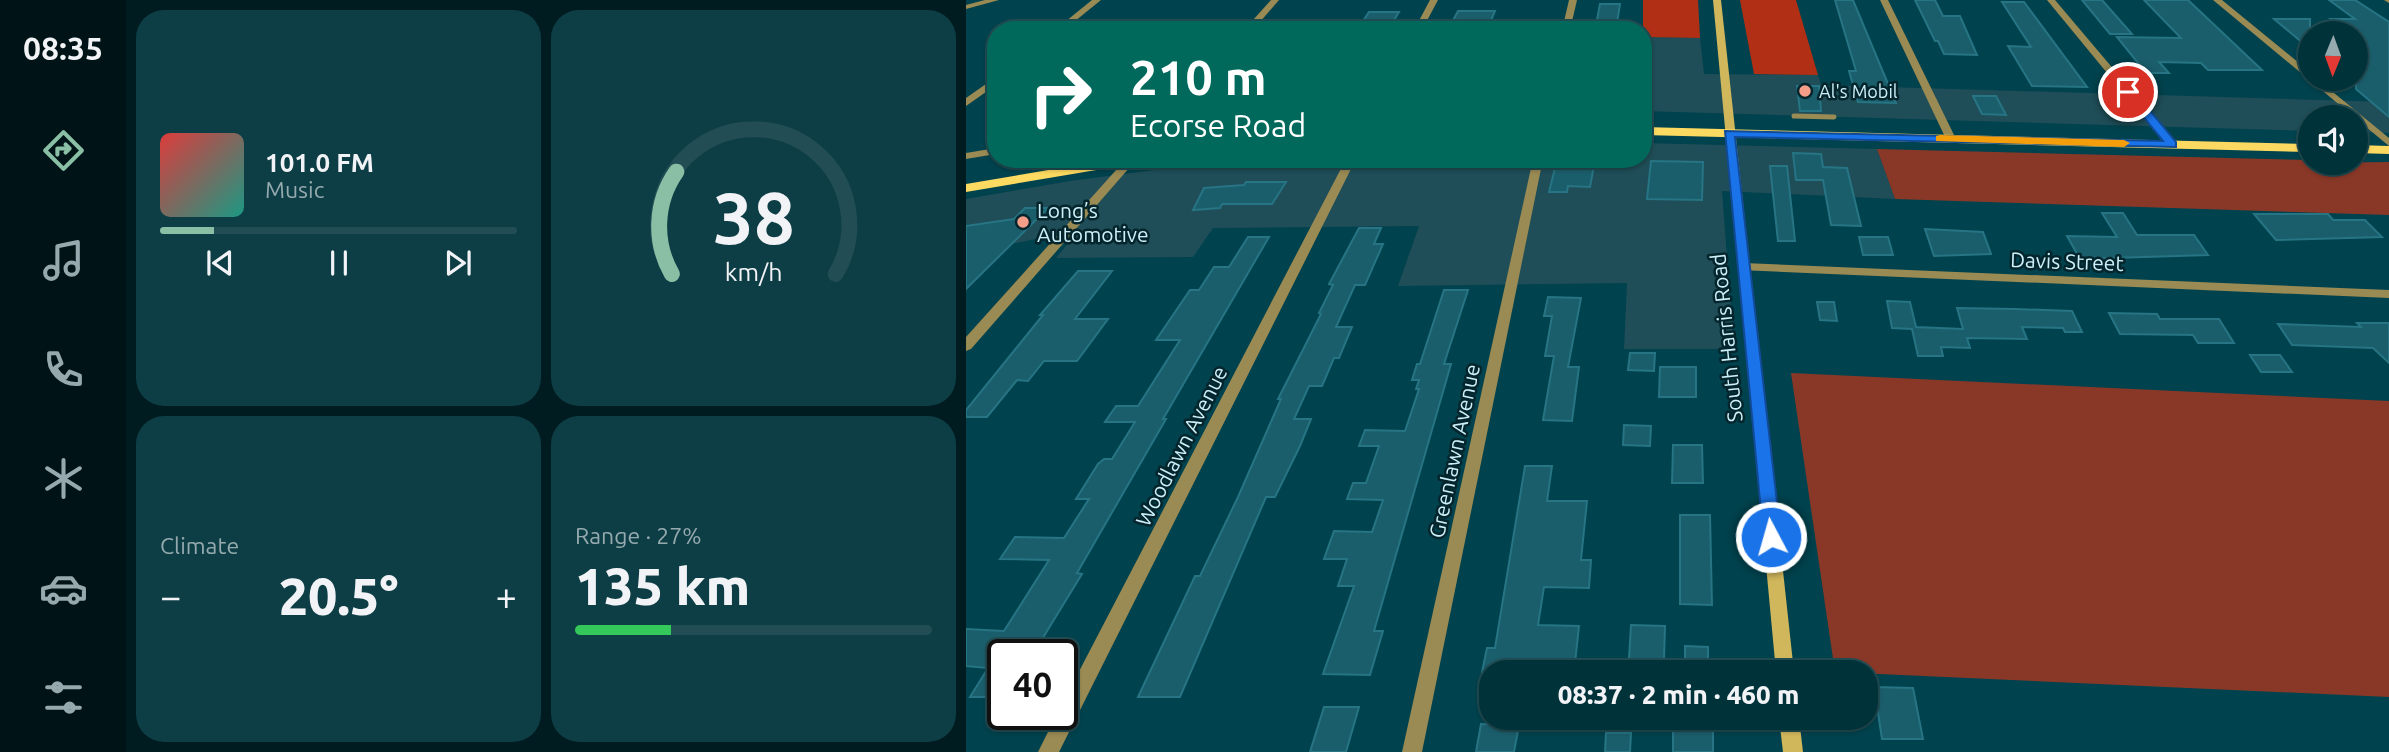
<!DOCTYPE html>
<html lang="en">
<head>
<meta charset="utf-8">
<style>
	:root { --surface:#00323a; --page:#0e3e45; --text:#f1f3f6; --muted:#95aaaf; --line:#224d54; --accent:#8abfa5 }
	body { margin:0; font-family:Ubuntu,sans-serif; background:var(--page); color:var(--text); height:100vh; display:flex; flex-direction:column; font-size:26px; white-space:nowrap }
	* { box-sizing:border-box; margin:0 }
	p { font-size:23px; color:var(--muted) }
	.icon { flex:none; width:38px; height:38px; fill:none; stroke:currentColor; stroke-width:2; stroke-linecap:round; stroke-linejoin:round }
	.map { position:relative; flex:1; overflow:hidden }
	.side { display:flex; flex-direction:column; gap:10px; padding:10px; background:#001c20; width:840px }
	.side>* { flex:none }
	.top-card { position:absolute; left:21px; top:21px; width:665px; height:147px; border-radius:28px; box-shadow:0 2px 5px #0004,0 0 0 2px var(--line); background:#00695c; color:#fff; overflow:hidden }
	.needle { width:46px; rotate:181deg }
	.controls { position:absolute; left:1332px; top:21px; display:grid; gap:14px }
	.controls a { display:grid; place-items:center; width:70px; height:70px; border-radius:50%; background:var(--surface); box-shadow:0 2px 5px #0004,0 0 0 2px var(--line); font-size:35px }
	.speed { position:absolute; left:21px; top:639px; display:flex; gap:14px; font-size:35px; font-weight:700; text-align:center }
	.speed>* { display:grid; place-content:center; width:91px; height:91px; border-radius:50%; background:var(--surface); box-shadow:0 2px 5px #0004,0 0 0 2px var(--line); line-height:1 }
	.speed .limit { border:4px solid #111; border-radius:10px; background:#fff; color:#111 }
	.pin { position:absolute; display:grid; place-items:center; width:60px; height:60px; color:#fff; margin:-30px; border:4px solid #fff; border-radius:50%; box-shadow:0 2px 7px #0007 }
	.me { position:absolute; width:77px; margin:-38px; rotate:354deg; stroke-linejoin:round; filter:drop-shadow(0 0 5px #0008) }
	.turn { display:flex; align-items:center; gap:24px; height:147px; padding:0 28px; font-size:32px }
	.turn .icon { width:91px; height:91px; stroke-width:2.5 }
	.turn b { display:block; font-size:49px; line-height:60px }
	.big { font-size:52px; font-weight:800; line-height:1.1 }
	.side .card { flex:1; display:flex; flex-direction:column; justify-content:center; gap:10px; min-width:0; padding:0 24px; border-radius:28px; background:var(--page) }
	.side .dial { align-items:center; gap:0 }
	.dial svg { height:182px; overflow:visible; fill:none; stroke:var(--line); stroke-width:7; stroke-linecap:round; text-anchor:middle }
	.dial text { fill:var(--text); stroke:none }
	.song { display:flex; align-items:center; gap:21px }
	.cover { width:84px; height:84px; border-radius:10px; background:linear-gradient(135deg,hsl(0 70% 55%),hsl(170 70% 35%)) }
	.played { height:7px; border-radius:4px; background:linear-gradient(90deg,var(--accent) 15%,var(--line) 15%) }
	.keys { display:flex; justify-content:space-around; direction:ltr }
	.heat { display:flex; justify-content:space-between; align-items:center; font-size:38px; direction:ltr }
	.charge { height:10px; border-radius:5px; background:linear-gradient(90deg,#34c759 27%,var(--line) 0) }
	.side .tiles { flex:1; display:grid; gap:10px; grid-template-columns:repeat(2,1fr) }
	.trip { position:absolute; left:513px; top:660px; width:399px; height:70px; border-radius:28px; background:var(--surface); box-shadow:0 2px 5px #0004,0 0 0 2px var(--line); font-weight:800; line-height:70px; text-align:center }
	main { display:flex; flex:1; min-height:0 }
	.tabs { display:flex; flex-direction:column; width:126px; justify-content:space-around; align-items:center; background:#001417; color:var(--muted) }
	.tabs .icon { width:49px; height:49px }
	.tabs .current { color:var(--accent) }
	.tabs b { font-size:32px; color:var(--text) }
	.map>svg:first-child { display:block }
	.built { fill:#1f4e58 }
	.green { fill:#893827 }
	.forest { fill:#b13015 }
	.building { fill:#1b5e6b; stroke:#267484; stroke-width:2 }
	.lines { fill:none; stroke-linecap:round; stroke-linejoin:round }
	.lane { stroke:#9a8a53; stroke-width:5 }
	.street { fill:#9a8a53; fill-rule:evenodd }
	.secondary { fill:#d1b75c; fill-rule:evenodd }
	.primary { fill:#fcd960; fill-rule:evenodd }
	.route { fill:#1a73e8; stroke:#114b97; stroke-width:2 }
	.slow { fill:#f59e0b }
	.poi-dot { fill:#f49e8a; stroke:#05252c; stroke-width:2.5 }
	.labels { text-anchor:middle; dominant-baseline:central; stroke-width:5; stroke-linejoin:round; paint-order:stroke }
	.far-poi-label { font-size:18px; fill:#ccf0f9; stroke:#05252c; text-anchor:start }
	.poi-label { font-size:21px; fill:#ccf0f9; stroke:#05252c; text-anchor:start }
	.street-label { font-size:21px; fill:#ccf0f9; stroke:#05252c }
</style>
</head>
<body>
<main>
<nav class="tabs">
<b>08:35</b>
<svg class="icon current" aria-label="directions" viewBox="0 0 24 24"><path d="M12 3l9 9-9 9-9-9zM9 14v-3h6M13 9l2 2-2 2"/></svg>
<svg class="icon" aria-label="music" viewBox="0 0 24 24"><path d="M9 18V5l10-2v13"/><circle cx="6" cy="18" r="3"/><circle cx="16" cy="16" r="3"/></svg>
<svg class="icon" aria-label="phone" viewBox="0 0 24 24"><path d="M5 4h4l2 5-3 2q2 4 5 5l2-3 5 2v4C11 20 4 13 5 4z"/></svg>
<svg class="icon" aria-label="climate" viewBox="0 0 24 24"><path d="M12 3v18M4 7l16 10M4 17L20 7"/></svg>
<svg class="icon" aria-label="car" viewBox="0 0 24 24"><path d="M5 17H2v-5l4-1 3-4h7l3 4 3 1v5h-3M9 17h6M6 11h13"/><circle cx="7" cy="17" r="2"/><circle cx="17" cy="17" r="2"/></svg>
<svg class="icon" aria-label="filters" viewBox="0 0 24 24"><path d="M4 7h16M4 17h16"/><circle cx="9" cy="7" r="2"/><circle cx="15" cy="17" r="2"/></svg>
</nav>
<section class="side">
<div class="tiles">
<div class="card">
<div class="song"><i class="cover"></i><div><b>101.0 FM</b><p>Music</p></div></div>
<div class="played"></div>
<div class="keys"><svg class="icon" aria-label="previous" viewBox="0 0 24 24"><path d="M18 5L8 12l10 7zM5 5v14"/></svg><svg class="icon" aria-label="pause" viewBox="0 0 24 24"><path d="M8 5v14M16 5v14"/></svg><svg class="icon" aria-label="next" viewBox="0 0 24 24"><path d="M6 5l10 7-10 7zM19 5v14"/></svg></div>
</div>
<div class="card dial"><svg viewBox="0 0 100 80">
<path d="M14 69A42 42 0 1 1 86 69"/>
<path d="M14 69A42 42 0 0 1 16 24" stroke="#8abfa5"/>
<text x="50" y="56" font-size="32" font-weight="700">38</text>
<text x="50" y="72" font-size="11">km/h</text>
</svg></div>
<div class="card"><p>Climate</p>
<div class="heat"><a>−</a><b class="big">20.5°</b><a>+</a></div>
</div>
<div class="card"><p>Range · 27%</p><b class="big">135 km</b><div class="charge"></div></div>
</div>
</section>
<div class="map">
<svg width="1423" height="752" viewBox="0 0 1423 752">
	<rect width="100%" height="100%" fill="#00424d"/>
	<!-- built -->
	<g class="built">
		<path d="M677 37 734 38 738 74 852 75 855 85 1423 102V133L1390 132V117H1344V131L677 111Z"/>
		<path d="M677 143 911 149 929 199 756 191 768 349H658L661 283 432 286 453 226 247 228 227 257 90 258 108 236H85L0 253V199L104 181 273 159H677Z"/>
	</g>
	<!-- green -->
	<g class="green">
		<path d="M911 149 1344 160V163L1423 162V215L929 199Z"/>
		<path d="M825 373 1423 401V697L869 672Z"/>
	</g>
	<!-- forest -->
	<g class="forest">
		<path d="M677 0H732L734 38 677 37Z"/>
		<path d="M774 0H830L852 75 788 74Z"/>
	</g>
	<!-- building -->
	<g class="building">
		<path d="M869 0H887L930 103 892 102 883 71H890Z"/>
		<path d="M949 0H969L977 16H994L1011 55 978 54 972 41H969Z"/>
		<path d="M1116 0H1136L1166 34H1144Z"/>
		<path d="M1178 0H1222L1296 70H1242L1235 63 1193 62 1203 73H1180L1151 37 1215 38Z"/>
		<path d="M1363 0H1389L1423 22V117L1390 89V33H1384L1365 19H1389Z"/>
		<path d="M1036 2H1058L1121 87 1066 86 1042 46 1065 47Z"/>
		<path d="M634 4H654L650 30H629Z"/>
		<path d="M492 11H529L521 30H482Z"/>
		<path d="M403 12H433L422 30H391Z"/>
		<path d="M1308 19H1344V49Z"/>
		<path d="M831 86H853L855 111H834Z"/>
		<path d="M1007 96H1030L1040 115 1016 114Z"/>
		<path d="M827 153 855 154 857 167 881 168 895 226 865 225 857 180H830Z"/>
		<path d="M591 160H629L624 187 602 186 601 192H583Z"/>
		<path d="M685 161 737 162 736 200 681 199Z"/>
		<path d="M804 166H821L829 241H812Z"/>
		<path d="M280 182H320L306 204H256L254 208 227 210 238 188 278 185Z"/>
		<path d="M59 208H82L0 289V226L48 219Z"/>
		<path d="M1136 213H1157L1171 235H1228L1242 255 1114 259 1101 236 1151 237Z"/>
		<path d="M1288 214H1362L1367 220H1399L1416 237 1310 240Z"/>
		<path d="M393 228H415L408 244H417L399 285H389L370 327H386L373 358H368L356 386H343L328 419H345L334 446 309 497H300L214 697H172L229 576H234L272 497 315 399H312L355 314 353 313 367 285 363 284Z"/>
		<path d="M959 229 1017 232 1025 254 968 256Z"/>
		<path d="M282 237H303L197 419H200L111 573 116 574 67 654H37V697H4L22 668 0 666V629L38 631 83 560 34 559 49 537 98 538 123 499H110L132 464 138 459H146L169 422H139L150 406H172L214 340H190L224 290H233L248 267H263Z"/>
		<path d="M893 237H922L927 255H897Z"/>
		<path d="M112 271H146L109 319H142L111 361H78L62 381 51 380 21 417H0V410L77 315H74Z"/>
		<path d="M478 290H502L478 364H485L408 631H417L404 675 357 674 388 586H372L381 559H358L368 531 406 532 417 500 381 499 387 483H400L413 446H393L399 430 439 431 453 389H450L453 380H446L451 364H454Z"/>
		<path d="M582 297 615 298 602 367H613L606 421 577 420 588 356H579L586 316H578Z"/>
		<path d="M921 301 944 302 950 327 997 329 991 308 1049 309 1106 311 1116 332H1099L1097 328 1056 327 1061 339 1001 338 1004 348 975 347 977 356H952L946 329 926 328Z"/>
		<path d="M851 302H868L871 321 854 320Z"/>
		<path d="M1143 313 1191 314 1194 319H1253L1268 343H1232L1227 335 1154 334Z"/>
		<path d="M1391 323H1423V363L1407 348 1326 345 1312 324 1395 327Z"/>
		<path d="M664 353H689L688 371 662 370Z"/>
		<path d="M1284 355H1314L1326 372H1295Z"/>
		<path d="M694 367H730V397H693Z"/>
		<path d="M658 425 685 426 684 446 657 445Z"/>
		<path d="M707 445H736L737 483H706Z"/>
		<path d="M559 466H586L581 501H621L615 560H625L623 588 578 587 572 625 613 626 609 663 559 662 558 672H516L521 648H529Z"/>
		<path d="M714 515H744L746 605 714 604Z"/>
		<path d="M665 625 699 626 698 660 663 659Z"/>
		<path d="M719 646 742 647V672H719Z"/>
		<path d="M908 687 947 688 957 739H916Z"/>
		<path d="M358 707H393L380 752H344Z"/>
		<rect x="707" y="718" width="40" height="34"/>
		<path d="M515 724 553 725 548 752H510Z"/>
		<path d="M640 733H665L664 752H639Z"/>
	</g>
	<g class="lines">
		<!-- lane -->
		<g class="lane">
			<path d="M677 101H684"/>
			<path d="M828 116 868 117"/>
		</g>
		<!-- street -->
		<g class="street">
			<path d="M19 0H33L0 9V5Z"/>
			<path d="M126 0H135L98 30H89Z"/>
			<path d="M305 0H313L287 30H278Z"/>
			<path d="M464 0H472L456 30H448Z"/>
			<path d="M603 0H611L604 30H596Z"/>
			<path d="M914 0H922L990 139 989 141 980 139Z"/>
			<path d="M1081 0H1089L1210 143V147H1202Z"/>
			<path d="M1247 0H1256L1344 72V79H1351L1423 138V146Z"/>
			<path d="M1418 0H1423V3Z"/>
			<path d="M30 77V85L0 106V98Z"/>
			<path d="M30 148V154L0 159V153Z"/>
			<path d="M160 159H171L5 349 0 351V337Z"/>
			<path d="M380 159H390L93 752H72L91 714H96V704Z"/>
			<path d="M567 159H577L456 752H436Z"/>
			<path d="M778 263 1423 290V298L774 270 772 267 774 264Z"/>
		</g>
		<!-- secondary -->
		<g class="secondary">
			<path d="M747 0H755L828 672H810Z"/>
			<path d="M813 718H833L837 752H817Z"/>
		</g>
		<!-- primary -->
		<g class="primary">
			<path d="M677 127 1344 144V152L677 135Z"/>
			<path d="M1390 145 1423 146V154L1390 153Z"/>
			<path d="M147 159H178L172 163 0 192V184Z"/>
		</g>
	</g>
	<!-- route -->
	<path class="route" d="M1159 89H1166L1210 142V147L769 137 815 537 812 543H798L759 131 1197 141 1159 94Z"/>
	<!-- slow -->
	<path class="slow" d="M974 135 1158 140 1164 143 1158 147 970 141V136Z"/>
	<!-- markers -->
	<g class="poi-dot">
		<circle cx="839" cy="91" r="7"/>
		<circle cx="57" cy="222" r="7"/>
	</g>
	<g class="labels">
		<!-- far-poi labels -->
		<g class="far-poi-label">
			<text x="853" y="91">Al's Mobil</text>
		</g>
		<!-- poi labels -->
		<g class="poi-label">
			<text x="71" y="210">Long’s<tspan x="71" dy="24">Automotive</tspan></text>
		</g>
		<!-- street labels -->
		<g class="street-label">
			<text transform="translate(1101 261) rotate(2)">Davis Street</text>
			<text transform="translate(760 338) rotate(-96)">South Harris Road</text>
			<text transform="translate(215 446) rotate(-63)">Woodlawn Avenue</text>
			<text transform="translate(488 451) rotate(-78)">Greenlawn Avenue</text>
		</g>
	</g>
</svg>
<div class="controls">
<a><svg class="needle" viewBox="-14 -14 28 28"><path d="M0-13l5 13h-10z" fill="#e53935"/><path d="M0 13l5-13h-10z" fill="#95aaaf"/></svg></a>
<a><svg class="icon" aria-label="sound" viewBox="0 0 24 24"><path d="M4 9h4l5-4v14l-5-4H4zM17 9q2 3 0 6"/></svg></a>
</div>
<div class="speed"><div class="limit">40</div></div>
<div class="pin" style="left:1162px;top:92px;background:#d93025"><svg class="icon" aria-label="arrive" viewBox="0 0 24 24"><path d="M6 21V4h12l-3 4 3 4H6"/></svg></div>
<svg class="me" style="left:805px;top:537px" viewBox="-20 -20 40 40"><circle r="17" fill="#1a73e8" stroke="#fff" stroke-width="3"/><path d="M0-11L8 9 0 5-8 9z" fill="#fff"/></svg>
<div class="trip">08:37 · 2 min · 460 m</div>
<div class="top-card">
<div class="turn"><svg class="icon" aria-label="right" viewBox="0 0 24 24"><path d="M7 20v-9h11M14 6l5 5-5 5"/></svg><div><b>210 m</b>Ecorse Road</div></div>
</div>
</div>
</main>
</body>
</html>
